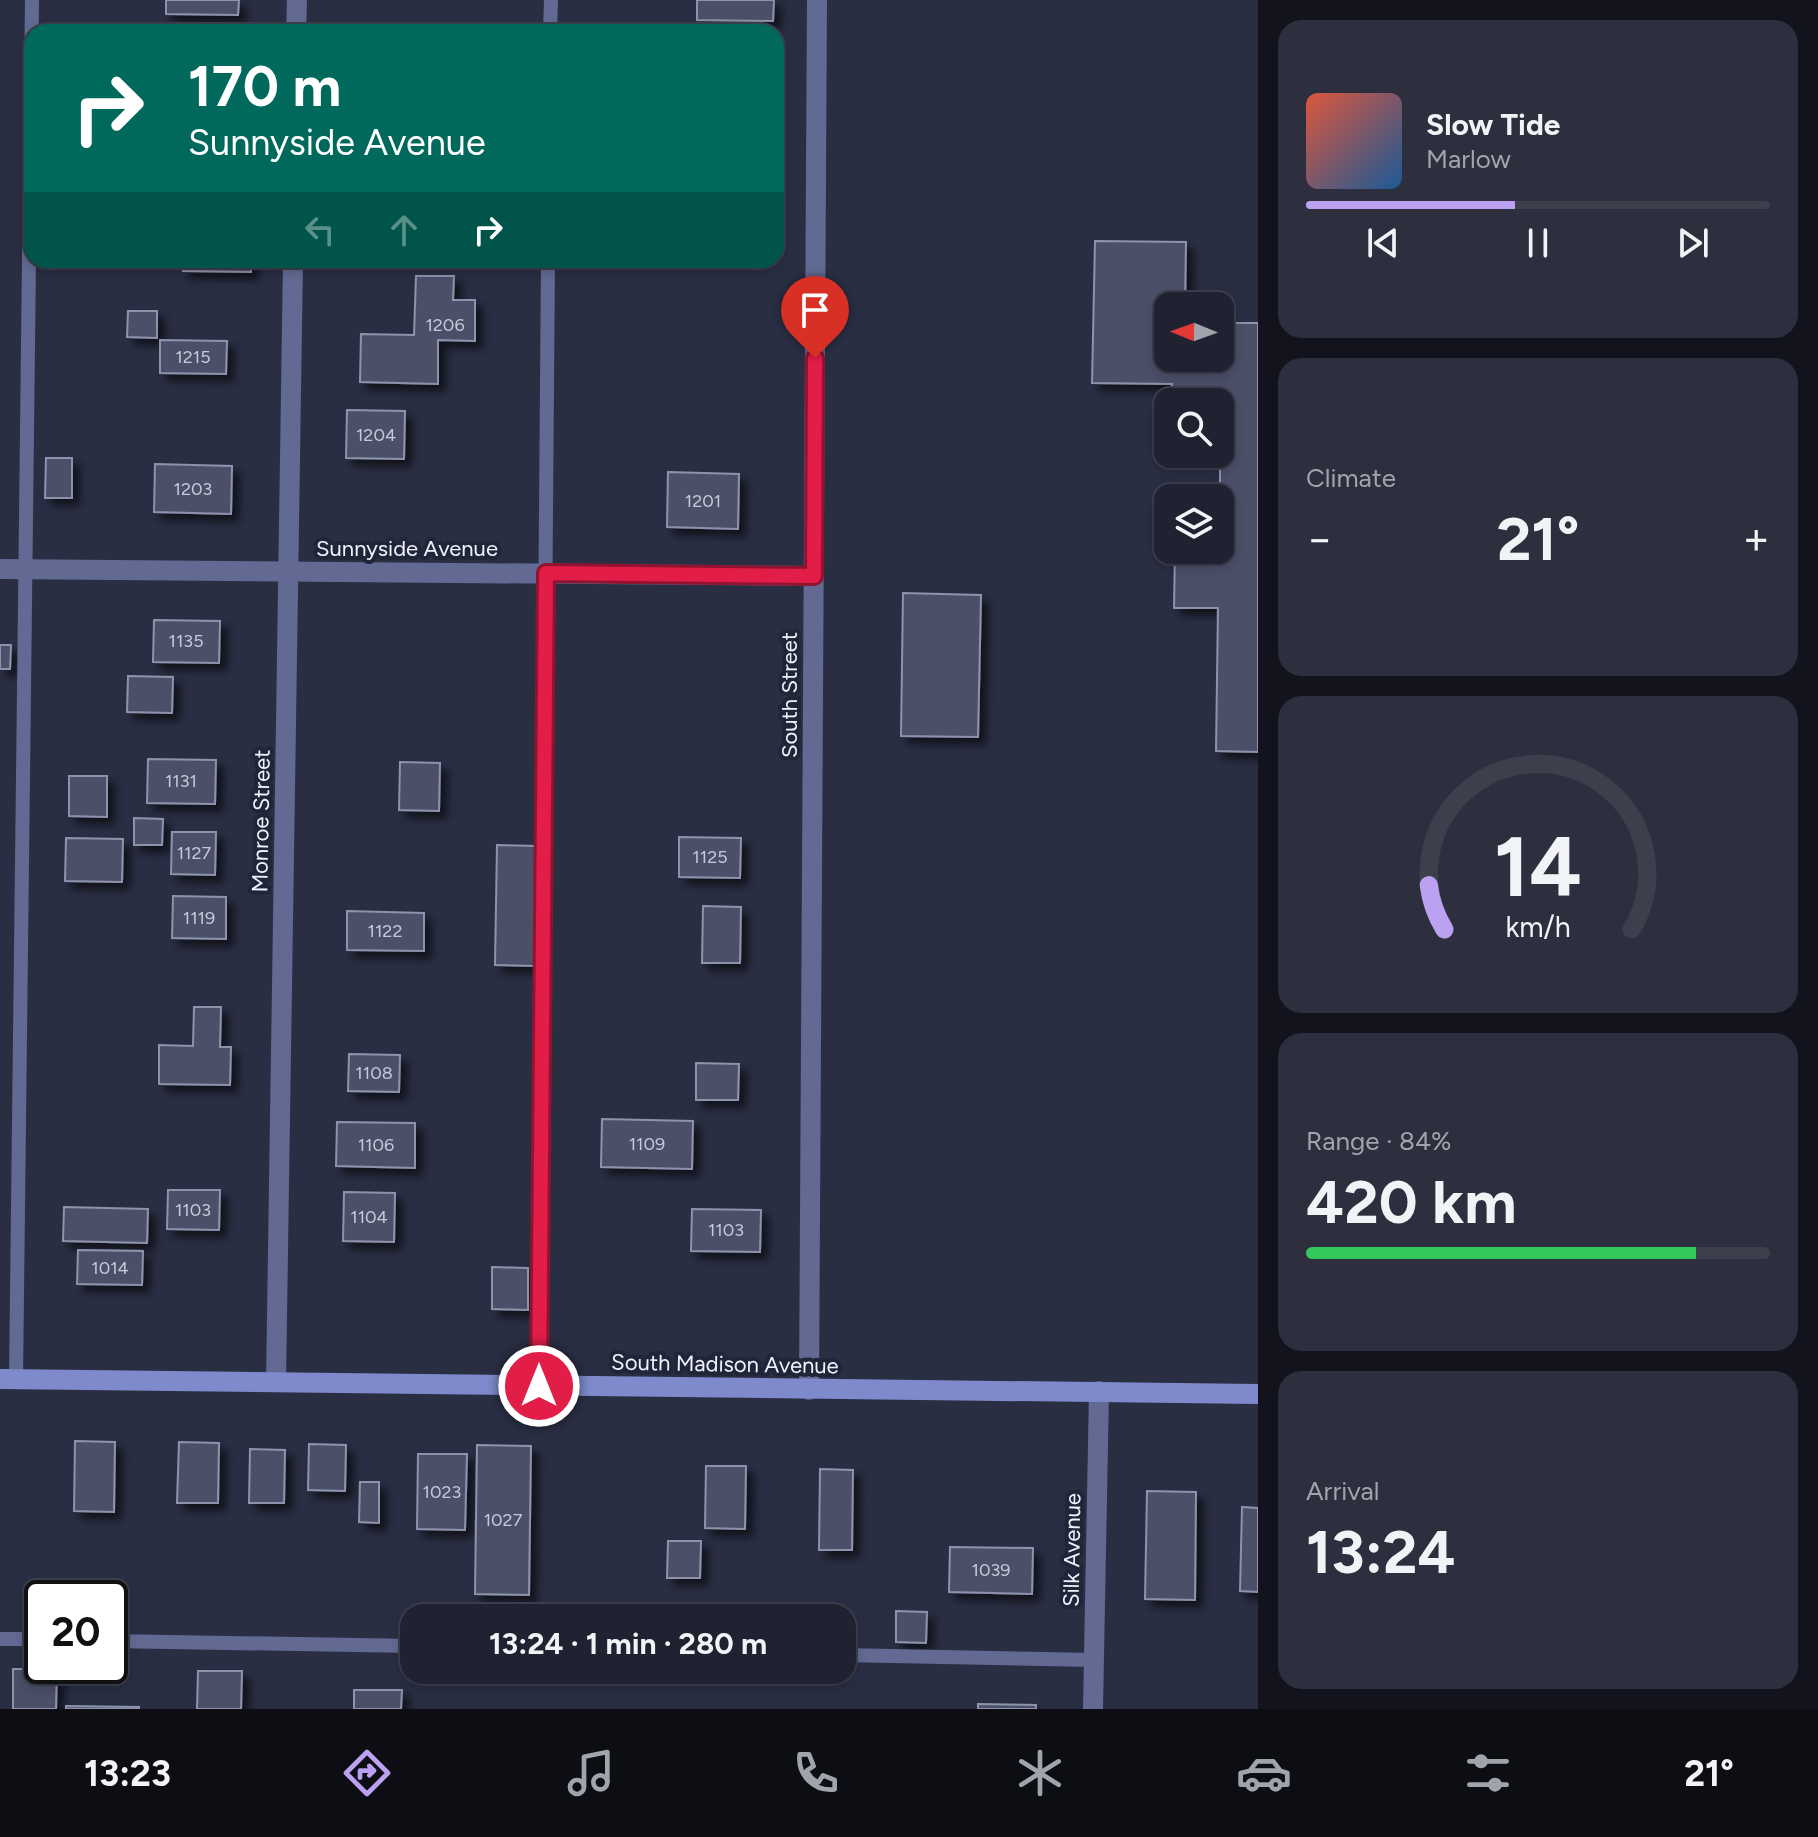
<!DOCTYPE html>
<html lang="en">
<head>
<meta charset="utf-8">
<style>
	:root { --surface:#202232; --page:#2d2f3e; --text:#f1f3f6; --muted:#a2a4ac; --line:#3d3f4d; --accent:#bca0f2 }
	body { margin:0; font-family:Figtree,sans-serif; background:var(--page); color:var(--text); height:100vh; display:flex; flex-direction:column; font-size:30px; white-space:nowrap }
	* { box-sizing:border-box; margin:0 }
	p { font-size:26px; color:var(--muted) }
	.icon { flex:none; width:44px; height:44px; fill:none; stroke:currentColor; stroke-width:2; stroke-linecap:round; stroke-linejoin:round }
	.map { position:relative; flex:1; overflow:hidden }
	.sheet { display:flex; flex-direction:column; gap:20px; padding:20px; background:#12131c; width:560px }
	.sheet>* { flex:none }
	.hud { position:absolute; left:24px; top:24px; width:760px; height:244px; border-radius:24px; box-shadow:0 4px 12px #0003,0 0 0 2px var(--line); background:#00695c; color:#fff; overflow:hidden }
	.needle { width:52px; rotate:271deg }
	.buttons { position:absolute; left:1154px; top:292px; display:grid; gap:16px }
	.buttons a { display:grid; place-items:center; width:80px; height:80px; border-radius:16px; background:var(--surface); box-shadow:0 4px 12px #0003,0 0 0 2px var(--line); font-size:40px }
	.speed { position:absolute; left:24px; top:1580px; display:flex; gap:16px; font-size:40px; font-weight:700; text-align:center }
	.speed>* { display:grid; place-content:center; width:104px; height:104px; border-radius:50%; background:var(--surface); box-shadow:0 4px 12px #0003,0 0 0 2px var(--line); line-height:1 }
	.speed .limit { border:4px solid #111; border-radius:12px; background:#fff; color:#111 }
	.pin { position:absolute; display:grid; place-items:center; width:68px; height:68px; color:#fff; margin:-82px -34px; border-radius:50% 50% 50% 0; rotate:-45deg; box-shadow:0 0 8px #0007 }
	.pin .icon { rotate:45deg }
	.me { position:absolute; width:88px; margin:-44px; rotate:0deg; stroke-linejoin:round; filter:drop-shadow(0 0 6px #0008) }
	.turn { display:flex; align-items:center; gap:28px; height:168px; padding:0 32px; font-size:36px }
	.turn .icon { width:104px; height:104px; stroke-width:2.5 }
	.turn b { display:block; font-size:56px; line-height:68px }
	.lanes { display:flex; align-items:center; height:76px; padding:0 32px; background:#0003; justify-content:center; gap:40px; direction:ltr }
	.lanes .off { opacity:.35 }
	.big { font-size:60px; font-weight:700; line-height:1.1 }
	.sheet .widget { flex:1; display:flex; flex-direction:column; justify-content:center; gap:12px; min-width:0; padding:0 28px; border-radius:24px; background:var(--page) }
	.sheet .dial { align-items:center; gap:0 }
	.dial svg { height:208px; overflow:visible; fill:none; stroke:var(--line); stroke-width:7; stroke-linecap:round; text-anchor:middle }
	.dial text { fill:var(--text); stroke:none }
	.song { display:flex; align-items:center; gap:24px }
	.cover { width:96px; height:96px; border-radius:12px; background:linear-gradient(135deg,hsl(10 70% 55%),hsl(210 70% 35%)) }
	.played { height:8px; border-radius:4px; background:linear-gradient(90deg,var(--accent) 45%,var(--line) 45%) }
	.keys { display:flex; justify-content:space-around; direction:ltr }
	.heat { display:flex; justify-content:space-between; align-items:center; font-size:44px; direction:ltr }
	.charge { height:12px; border-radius:6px; background:linear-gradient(90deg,#34c759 84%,var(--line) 0) }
	.trip { position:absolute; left:400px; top:1604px; width:456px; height:80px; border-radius:24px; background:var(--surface); box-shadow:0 4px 12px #0003,0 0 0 2px var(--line); font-weight:700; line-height:80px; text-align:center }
	.dock { display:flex; height:128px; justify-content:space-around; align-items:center; background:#0d0e14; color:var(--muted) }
	.dock .icon { width:56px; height:56px }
	.dock .active { color:var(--accent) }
	.dock b { font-size:36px; color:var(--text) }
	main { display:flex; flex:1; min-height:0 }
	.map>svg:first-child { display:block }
	.building { fill:#4b5067; stroke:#8d93ac; stroke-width:2; filter:url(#shadow) }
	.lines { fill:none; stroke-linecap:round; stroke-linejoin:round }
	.lane { stroke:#626a93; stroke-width:14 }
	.street { stroke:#626a93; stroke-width:20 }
	.secondary { stroke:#7e8acb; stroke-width:20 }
	.route-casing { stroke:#92132f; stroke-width:20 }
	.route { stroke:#e11d48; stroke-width:14 }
	.labels { text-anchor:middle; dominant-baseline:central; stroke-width:8; stroke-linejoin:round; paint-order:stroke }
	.number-label { font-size:18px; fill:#c6cad8 }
	.street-label { font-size:22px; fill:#eff2fd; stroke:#212538 }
</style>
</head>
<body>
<main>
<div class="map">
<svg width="1258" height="1709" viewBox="0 0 1258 1709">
	<defs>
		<filter id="shadow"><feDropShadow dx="7" dy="7" stdDeviation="4" flood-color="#0009"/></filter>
	</defs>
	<rect width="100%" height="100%" fill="#2a2e43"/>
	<!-- building -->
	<g class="building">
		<path d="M166 0H239L238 15 166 14Z"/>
		<path d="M697 0H774L773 21 697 20Z"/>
		<path d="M1095 241 1186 242 1185 306H1168V358H1220V323H1258V752L1216 751 1218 608H1174L1175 550H1220V402H1171L1172 384 1092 383Z"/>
		<path d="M183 260H251V272L183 271Z"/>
		<path d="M416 276H454L453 300H475V341L438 340V384L360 382 361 334 414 335Z"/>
		<path d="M128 311H157V338L127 337Z"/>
		<path d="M160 340 227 341 226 374 160 373Z"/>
		<path d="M347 410 405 411 404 459 346 458Z"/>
		<path d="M46 458H72V498H45Z"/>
		<path d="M155 464 232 466 231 514 154 512Z"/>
		<path d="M668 472 739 474 738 529 667 527Z"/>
		<path d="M903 593 981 595 978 737 901 736Z"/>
		<path d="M154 620 220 621 219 663 153 662Z"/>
		<path d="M0 645H11L10 669H0Z"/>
		<path d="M128 676 173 677 172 713 127 712Z"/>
		<path d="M148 759 216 760 215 804 147 803Z"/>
		<path d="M400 762 440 763 439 811 399 810Z"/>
		<path d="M69 776H107V817L69 816Z"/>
		<path d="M134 818 163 819 162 845H134Z"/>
		<path d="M172 832H216L215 875 171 874Z"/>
		<path d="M679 837 741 838 740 878 679 877Z"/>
		<path d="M66 838 123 839 122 882 65 881Z"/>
		<path d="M497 845 536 846 534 966 495 965Z"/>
		<path d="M173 896 226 897V939L172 938Z"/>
		<path d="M703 906 741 907 740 963H702Z"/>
		<path d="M347 911 424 913V951L347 950Z"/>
		<path d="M194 1007H221L220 1047H231L230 1085 159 1084V1045L193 1046Z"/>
		<path d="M349 1054 400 1055 399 1092 348 1091Z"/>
		<path d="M696 1063 739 1064 738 1100H696Z"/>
		<path d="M602 1119 693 1121 692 1169 601 1167Z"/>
		<path d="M337 1122 415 1123V1168L336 1166Z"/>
		<path d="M168 1190H220L219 1230 167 1229Z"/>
		<path d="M344 1192 395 1193 394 1242 343 1241Z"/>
		<path d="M64 1207 148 1209 147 1243 63 1241Z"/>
		<path d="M692 1209 761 1210 760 1252 691 1251Z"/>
		<path d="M78 1250 143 1251 142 1285 77 1284Z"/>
		<path d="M492 1267 528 1268V1310L492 1309Z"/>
		<path d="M75 1441 115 1442 114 1512 74 1511Z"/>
		<path d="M179 1442 219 1443 218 1503H177Z"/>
		<path d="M309 1444 346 1445 345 1491 308 1490Z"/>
		<path d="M477 1445 531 1446 529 1595 475 1594Z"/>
		<path d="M250 1449 285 1450 284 1503H249Z"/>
		<path d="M418 1454H467L465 1530 417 1529Z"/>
		<path d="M706 1466H746L745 1529 705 1528Z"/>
		<path d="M820 1469 853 1470 852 1550H819Z"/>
		<path d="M360 1482H379V1523L359 1522Z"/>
		<path d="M1147 1491 1196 1492 1195 1600 1145 1599Z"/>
		<path d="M1242 1507 1258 1508V1592L1240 1591Z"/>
		<path d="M668 1541H701L700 1578H667Z"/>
		<path d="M950 1547 1033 1548 1032 1594 949 1592Z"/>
		<path d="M896 1611 927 1612 926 1643 896 1642Z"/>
		<path d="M13 1669H57L56 1709H13Z"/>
		<path d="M198 1671H242L241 1709H197Z"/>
		<path d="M354 1690H402L401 1709H354Z"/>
		<path d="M978 1704 1036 1705V1709H978Z"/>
		<path d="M66 1706 139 1707V1709H66Z"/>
	</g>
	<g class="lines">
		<!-- lane -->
		<g class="lane">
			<path d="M550 32 551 0"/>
			<path d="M16 1380 32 0"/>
			<path d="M539 1386 548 260"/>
			<path d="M0 1639H42"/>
			<path d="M110 1641 414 1646"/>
			<path d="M842 1655 1095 1660"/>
		</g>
		<!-- street -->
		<g class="street">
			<path d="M296 32 297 0"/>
			<path d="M0 569 814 576"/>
			<path d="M276 1382 293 260"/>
			<path d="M809 1390 817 0"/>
			<path d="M1093 1709 1099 1391"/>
		</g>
		<!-- secondary -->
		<path class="secondary" d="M0 1379 1258 1394"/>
	</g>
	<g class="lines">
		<!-- route casing -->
		<g class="route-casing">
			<path id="route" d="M539 1386 546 573 814 576 815 358"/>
		</g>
		<!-- route -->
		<use href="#route" class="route"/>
	</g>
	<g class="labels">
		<!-- number labels -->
		<g class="number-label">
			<text x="445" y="325">1206</text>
			<text x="193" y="357">1215</text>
			<text x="376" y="435">1204</text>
			<text x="193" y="489">1203</text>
			<text x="703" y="501">1201</text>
			<text x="186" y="641">1135</text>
			<text x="181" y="781">1131</text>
			<text x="194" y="853">1127</text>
			<text x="710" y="857">1125</text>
			<text x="199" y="918">1119</text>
			<text x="385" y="931">1122</text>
			<text x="374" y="1073">1108</text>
			<text x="647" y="1144">1109</text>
			<text x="376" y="1145">1106</text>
			<text x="193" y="1210">1103</text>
			<text x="369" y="1217">1104</text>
			<text x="726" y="1230">1103</text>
			<text x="110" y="1268">1014</text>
			<text x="442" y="1492">1023</text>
			<text x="503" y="1520">1027</text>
			<text x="991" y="1570">1039</text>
		</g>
		<!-- street labels -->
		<g class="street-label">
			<text x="407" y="548">Sunnyside Avenue</text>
			<text transform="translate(789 695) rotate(-90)">South Street</text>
			<text transform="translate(261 821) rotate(-89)">Monroe Street</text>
			<text transform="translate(725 1364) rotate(1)">South Madison Avenue</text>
			<text transform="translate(1072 1550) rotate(-89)">Silk Avenue</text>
		</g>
	</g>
</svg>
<div class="buttons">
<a><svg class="needle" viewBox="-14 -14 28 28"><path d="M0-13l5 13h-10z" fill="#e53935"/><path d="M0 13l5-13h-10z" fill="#a2a4ac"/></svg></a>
<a><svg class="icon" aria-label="search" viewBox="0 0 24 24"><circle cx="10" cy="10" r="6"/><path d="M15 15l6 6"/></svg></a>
<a><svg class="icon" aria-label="layers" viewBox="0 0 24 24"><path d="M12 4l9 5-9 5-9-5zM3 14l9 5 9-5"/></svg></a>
</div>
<div class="speed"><div class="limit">20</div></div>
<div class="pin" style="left:815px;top:358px;background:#d93025"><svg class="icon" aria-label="arrive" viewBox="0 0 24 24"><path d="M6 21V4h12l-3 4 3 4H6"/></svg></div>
<svg class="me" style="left:539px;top:1386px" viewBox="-20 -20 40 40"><circle r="17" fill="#e11d48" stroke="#fff" stroke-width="3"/><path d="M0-11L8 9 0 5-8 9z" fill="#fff"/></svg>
<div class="trip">13:24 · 1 min · 280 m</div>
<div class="hud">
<div class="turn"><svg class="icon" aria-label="right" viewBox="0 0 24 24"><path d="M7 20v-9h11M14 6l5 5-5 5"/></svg><div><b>170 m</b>Sunnyside Avenue</div></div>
<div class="lanes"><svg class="icon off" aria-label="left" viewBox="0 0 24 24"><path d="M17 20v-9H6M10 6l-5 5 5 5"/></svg><svg class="icon off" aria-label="ahead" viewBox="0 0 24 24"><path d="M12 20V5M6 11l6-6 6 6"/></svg><svg class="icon" aria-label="right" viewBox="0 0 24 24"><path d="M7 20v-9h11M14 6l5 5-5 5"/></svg></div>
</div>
</div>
<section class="sheet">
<div class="widget">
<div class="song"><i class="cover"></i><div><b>Slow Tide</b><p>Marlow</p></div></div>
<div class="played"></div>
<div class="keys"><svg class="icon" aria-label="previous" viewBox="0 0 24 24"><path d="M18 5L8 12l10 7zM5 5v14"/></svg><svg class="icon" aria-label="pause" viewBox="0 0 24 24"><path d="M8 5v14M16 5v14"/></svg><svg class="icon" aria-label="next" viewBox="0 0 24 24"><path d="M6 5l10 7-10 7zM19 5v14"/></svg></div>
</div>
<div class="widget"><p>Climate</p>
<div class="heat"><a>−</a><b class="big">21°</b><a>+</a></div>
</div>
<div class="widget dial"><svg viewBox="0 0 100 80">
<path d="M14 69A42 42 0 1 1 86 69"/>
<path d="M14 69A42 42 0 0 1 8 52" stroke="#bca0f2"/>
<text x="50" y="56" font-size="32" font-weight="700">14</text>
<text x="50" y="72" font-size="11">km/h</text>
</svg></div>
<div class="widget"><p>Range · 84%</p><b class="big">420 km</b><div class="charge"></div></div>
<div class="widget"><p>Arrival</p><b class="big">13:24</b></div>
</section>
</main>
<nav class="dock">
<b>13:23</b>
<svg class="icon active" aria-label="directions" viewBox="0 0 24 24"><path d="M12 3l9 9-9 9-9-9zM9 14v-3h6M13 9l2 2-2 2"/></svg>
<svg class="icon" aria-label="music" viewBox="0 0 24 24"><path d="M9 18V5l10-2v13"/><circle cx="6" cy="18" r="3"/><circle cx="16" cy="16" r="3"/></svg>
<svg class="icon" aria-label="phone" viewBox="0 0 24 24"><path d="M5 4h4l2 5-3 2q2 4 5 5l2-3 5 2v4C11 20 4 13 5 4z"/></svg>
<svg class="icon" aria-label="climate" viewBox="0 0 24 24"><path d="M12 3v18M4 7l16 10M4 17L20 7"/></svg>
<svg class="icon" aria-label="car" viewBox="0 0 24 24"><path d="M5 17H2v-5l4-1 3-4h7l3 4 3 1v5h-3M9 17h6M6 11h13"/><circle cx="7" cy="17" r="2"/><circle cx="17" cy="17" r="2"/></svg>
<svg class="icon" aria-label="filters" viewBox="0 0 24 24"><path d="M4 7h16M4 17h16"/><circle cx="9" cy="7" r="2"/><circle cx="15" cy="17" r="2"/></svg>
<b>21°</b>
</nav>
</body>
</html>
